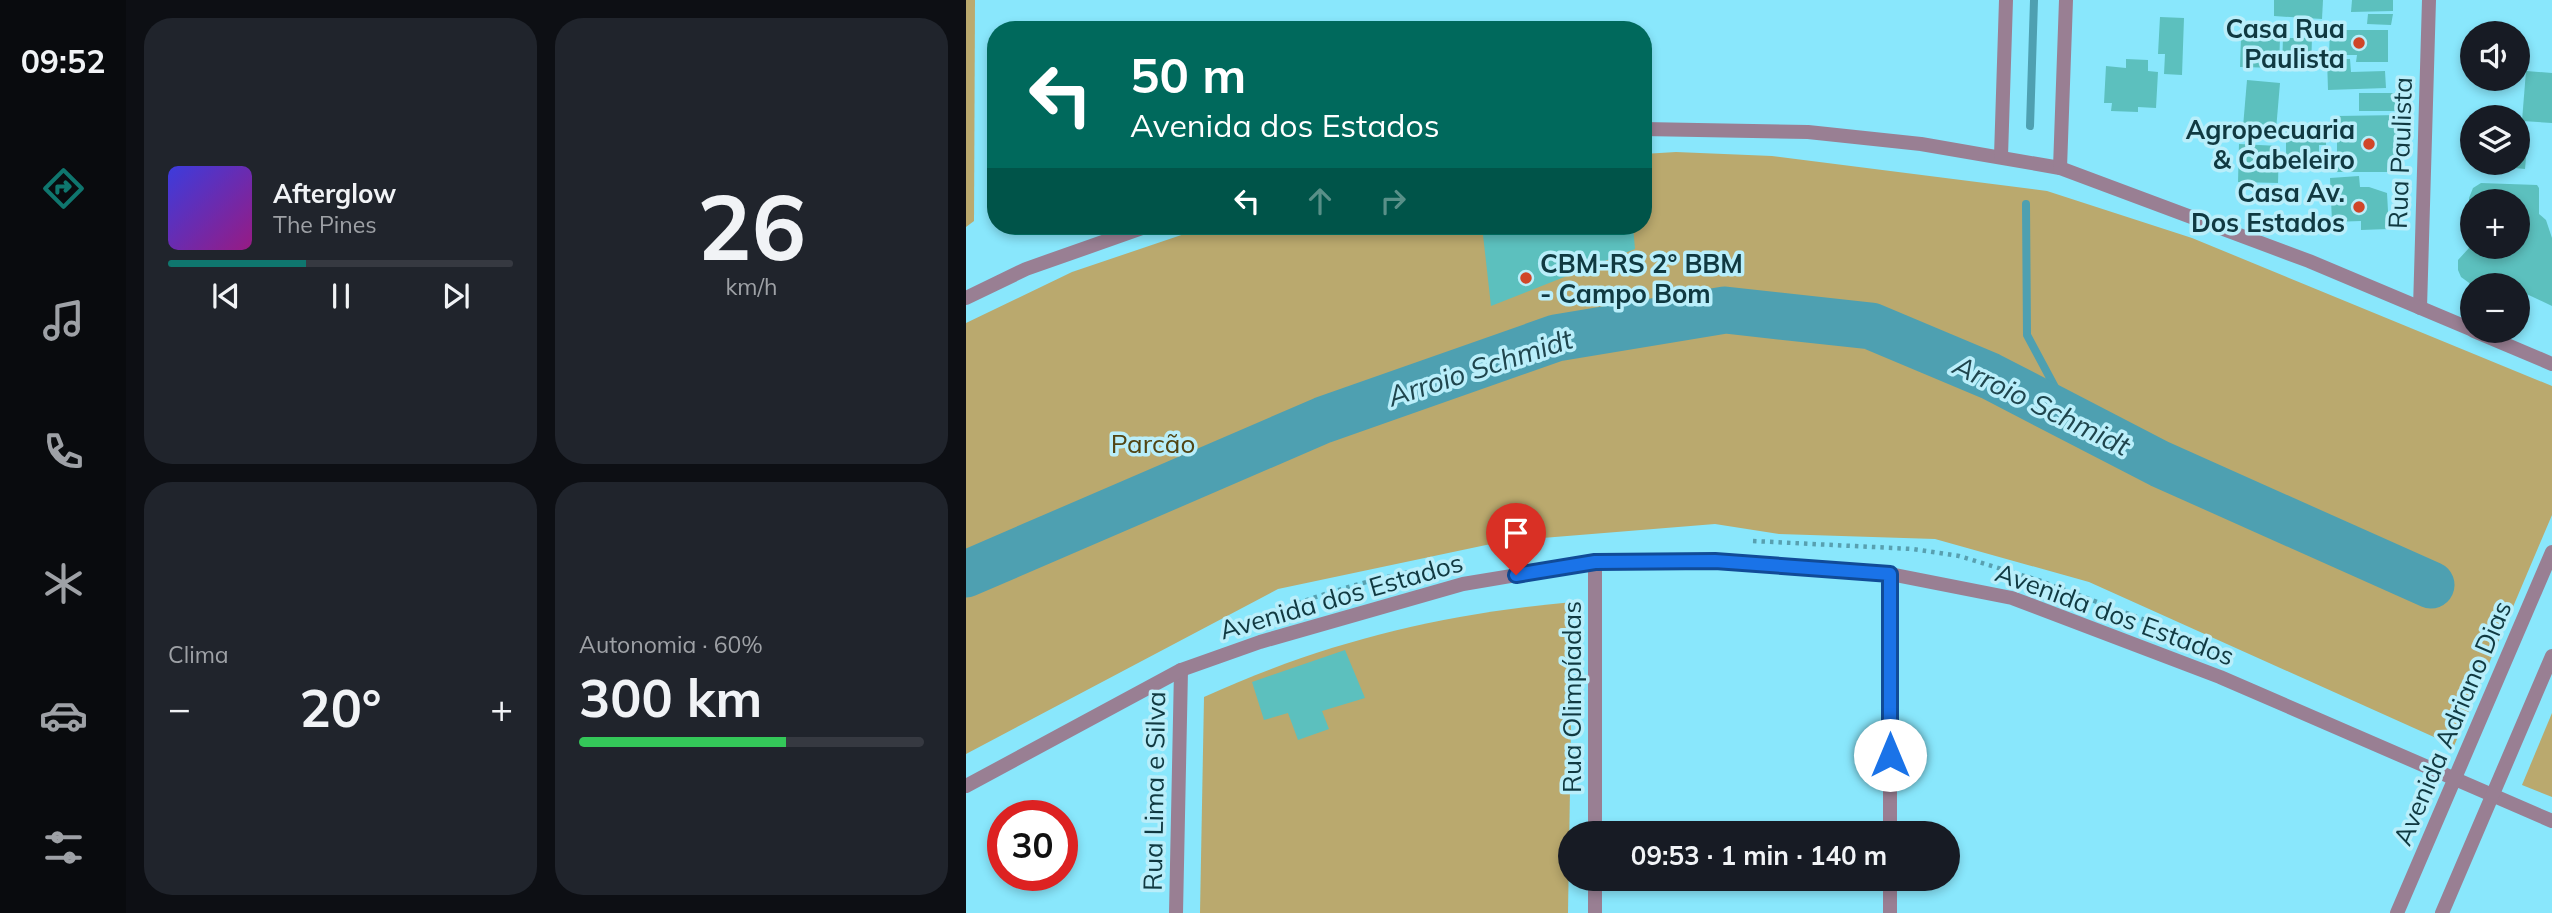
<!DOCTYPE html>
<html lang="pt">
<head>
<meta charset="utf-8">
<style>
	:root { --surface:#171b24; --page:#20242c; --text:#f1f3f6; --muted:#9ea1a6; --line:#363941; --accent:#0f766e }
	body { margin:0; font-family:Mulish,sans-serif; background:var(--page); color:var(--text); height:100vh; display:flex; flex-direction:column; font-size:26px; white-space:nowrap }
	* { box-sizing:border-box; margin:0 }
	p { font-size:23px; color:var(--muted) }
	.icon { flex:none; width:38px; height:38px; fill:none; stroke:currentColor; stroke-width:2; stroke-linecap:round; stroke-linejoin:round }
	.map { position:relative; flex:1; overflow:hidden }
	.drawer { display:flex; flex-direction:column; gap:18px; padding:18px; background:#0d0f14; width:840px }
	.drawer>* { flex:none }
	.guide { position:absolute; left:21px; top:21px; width:665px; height:214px; border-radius:28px; box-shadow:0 4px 10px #0003; background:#00695c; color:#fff; overflow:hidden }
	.buttons { position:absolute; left:1494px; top:21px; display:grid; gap:14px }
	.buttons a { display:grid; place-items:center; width:70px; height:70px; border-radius:50%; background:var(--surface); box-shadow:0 4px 10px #0003; font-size:35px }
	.speed { position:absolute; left:21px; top:800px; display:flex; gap:14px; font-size:35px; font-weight:700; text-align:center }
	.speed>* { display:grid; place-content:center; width:91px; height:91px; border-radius:50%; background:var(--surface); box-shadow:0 4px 10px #0003; line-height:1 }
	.speed .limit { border:10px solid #d22; background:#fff; color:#111 }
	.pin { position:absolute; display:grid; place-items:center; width:60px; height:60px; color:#fff; margin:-72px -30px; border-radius:50% 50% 50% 0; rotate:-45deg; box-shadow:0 0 7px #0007 }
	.pin .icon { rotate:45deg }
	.me { position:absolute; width:77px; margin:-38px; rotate:0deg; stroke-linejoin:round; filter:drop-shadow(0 0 5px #0008) }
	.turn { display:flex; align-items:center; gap:24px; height:147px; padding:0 28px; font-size:32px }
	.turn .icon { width:91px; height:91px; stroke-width:2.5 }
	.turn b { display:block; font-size:49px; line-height:60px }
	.lanes { display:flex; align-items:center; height:66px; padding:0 28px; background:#0003; justify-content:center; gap:35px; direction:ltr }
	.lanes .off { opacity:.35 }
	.big { font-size:52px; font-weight:700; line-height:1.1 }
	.drawer .card { flex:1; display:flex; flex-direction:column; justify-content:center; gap:10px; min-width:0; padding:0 24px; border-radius:28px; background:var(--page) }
	.drawer .dial { align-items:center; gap:0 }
	.dial b { font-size:91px; line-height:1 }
	.song { display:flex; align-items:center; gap:21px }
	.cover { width:84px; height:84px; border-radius:10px; background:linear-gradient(135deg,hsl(240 70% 55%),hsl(310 70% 35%)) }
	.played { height:7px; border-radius:4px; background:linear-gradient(90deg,var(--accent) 40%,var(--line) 40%) }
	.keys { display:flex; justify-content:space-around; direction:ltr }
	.heat { display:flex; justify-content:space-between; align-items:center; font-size:38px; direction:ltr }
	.charge { height:10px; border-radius:5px; background:linear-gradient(90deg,#34c759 60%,var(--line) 0) }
	.drawer .tiles { flex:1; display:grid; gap:18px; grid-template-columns:repeat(2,1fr) }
	.trip { position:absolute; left:592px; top:821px; width:402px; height:70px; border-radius:35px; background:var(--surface); box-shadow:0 4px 10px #0003; font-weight:700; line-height:70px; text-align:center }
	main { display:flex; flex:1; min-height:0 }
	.tabs { display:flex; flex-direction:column; width:126px; justify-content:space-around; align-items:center; background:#090b0e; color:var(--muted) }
	.tabs .icon { width:49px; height:49px }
	.tabs .active { color:var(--accent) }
	.tabs b { font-size:32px; color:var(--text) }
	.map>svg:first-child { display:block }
	.green { fill:#baa96e }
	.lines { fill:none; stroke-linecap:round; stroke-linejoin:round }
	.stream { stroke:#4ea0b1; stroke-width:8 }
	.river { stroke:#4ea0b1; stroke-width:47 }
	.building { fill:#5cc0be }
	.path { stroke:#58a0b0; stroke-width:4.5; stroke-dasharray:3.5 5; stroke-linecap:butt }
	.minor { stroke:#997f93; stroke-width:14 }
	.tertiary { stroke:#997f93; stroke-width:14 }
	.route-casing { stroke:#114b97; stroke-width:18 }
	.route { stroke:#1a73e8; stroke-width:12 }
	.poi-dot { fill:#d04628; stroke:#b9eefa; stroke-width:2.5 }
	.labels { text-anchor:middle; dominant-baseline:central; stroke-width:7; stroke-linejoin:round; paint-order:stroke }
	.poi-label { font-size:26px; font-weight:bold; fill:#103941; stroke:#b9eefa; text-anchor:end }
	.street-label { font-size:26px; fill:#103941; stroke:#b9eefa }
	.park-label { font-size:26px; fill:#514413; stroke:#b9eefa }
	.water-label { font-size:28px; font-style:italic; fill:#1f454d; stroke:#b9eefa }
</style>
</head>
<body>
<main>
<nav class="tabs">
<b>09:52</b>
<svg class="icon active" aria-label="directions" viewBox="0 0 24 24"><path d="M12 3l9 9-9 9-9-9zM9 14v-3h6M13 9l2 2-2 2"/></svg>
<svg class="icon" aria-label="music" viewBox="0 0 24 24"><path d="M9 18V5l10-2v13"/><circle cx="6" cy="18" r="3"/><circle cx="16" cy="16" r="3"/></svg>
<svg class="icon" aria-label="phone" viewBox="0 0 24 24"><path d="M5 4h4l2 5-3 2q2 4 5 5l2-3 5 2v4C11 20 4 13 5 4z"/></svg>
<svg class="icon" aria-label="climate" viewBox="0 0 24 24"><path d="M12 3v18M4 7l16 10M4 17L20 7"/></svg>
<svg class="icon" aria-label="car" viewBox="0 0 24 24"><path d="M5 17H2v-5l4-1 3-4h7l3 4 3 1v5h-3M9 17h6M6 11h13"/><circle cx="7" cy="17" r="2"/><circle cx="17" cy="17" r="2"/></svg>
<svg class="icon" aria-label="filters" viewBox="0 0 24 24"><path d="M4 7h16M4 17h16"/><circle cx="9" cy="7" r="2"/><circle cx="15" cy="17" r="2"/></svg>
</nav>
<section class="drawer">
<div class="tiles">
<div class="card">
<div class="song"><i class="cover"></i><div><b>Afterglow</b><p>The Pines</p></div></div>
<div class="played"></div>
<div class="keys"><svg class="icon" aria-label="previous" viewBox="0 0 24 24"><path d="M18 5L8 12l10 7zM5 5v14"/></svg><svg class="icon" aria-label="pause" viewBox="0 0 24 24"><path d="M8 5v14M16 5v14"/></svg><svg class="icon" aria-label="next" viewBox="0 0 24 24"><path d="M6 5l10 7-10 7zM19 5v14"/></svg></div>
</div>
<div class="card dial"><b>26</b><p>km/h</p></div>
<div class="card"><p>Clima</p>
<div class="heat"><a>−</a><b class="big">20°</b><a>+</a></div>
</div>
<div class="card"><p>Autonomia · 60%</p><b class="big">300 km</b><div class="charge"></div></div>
</div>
</section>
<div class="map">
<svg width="1586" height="913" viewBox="0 0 1586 913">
	<rect width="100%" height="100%" fill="#89e7fc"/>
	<!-- green -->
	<g class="green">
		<path d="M0 0H9L8 221 0 227Z"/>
		<path d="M710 152 806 156 1081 191 1226 238 1586 386V515L1488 746 1123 582 969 539 813 534 749 524 539 541 312 589 0 754V323L106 272 242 226H677V154Z"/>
		<path d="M607 602 602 913H234L238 697C359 642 474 614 607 602Z"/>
		<path d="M1586 713V797L1556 785Z"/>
	</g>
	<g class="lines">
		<!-- stream -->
		<g class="stream">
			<path d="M1064 126 1068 0"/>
			<path d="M1060 204 1061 335 1106 419"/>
		</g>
		<!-- river -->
		<path class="river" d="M0 574 357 420 590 338 759 310 905 326 1024 376 1194 464 1465 585"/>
	</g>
	<!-- building -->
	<g class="building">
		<path d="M1308 0H1357L1356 19 1308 16Z"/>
		<path d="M1386 0H1427V11L1385 12Z"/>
		<path d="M1402 14H1427L1425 25 1401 24Z"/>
		<path d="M1194 17 1218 18 1216 75 1198 74 1199 54H1192Z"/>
		<path d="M1364 30H1422V62H1390L1391 55H1363Z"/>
		<path d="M1275 37 1314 38 1313 68 1274 67Z"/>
		<path d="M1317 38H1346L1345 68H1316Z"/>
		<path d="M1160 59 1182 60V71L1192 72 1190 108 1172 107V112L1145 111 1146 103H1138L1140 66 1160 68Z"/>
		<path d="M1361 59H1384L1385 72 1419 71 1420 88 1362 90Z"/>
		<path d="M1560 71 1586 73V123L1556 121Z"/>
		<path d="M1281 80 1314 83 1310 130 1277 127Z"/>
		<rect x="1393" y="93" width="43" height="18"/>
		<path d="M1435 115V172H1371V116Z"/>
		<path d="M1320 128H1360V145H1353V166L1320 165Z"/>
		<path d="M1552 134 1562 135 1559 169 1517 165V163H1552Z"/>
		<path d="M1273 144 1313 146 1312 183 1272 182Z"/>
		<path d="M1393 176 1394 187H1403L1421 193 1423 229 1395 230V221L1366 222 1364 178Z"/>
		<path d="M1515 183 1571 185 1573 188V214L1580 220 1586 238V306L1552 290V285H1542L1534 281 1527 285H1506L1495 277 1492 270V260L1503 248 1497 239V232L1502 229 1507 230V247H1552V201H1507V220L1504 218 1503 198 1507 188Z"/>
		<path d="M516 226H667L669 249 525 306Z"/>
		<path d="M379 650 399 698 356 711 363 729 332 740 322 713 298 720 286 682Z"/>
	</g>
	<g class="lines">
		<!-- path -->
		<g class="path">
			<path d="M787 541 947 549 993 556 1075 581 1179 620 1253 653"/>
			<path d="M276 624C341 598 409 576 479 566"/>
		</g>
		<!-- minor -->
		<g class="minor">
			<path d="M1454 308 1463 0"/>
			<path d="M629 833V562"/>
			<path d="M924 833V574"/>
			<path d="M210 913 215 670"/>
			<path d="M629 913V878"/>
			<path d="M924 913V878"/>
		</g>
		<!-- tertiary -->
		<g class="tertiary">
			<path d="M677 129 842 132 955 144 1094 168 1343 261 1507 330"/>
			<path d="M1035 156 1040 0"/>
			<path d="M1094 168 1100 0"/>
			<path d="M0 298 60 269 182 226"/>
			<path d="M1508 331 1586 364"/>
			<path d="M0 786 215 670 294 642 497 584 629 562 749 561 924 574 1046 598 1254 677 1586 821"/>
			<path d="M1431 913 1586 552"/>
			<path d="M1476 913 1586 656"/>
		</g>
	</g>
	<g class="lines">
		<!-- route casing -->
		<g class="route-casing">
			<path id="route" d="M550 575 629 562 749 561 924 574V755"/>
		</g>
		<!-- route -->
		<use href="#route" class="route"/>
	</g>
	<!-- markers -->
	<g class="poi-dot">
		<circle cx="1393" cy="43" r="7"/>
		<circle cx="1403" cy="144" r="7"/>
		<circle cx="1393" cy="207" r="7"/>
		<circle cx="560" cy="278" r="7"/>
	</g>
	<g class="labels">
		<!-- poi labels -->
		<g class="poi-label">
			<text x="1379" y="28">Casa Rua<tspan x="1379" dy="30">Paulista</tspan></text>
			<text x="1389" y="129">Agropecuaria<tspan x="1389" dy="30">&amp; Cabeleiro</tspan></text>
			<text x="1379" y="192">Casa Av.<tspan x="1379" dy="30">Dos Estados</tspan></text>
			<text x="574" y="263" text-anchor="start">CBM-RS 2° BBM<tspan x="574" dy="30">- Campo Bom</tspan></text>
		</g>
		<!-- street labels -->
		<g class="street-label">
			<text transform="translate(1434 153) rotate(-88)">Rua Paulista</text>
			<text transform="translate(375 596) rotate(-16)">Avenida dos Estados</text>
			<text transform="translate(1149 614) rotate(20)">Avenida dos Estados</text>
			<text transform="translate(605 697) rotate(-90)">Rua Olimpíadas</text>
			<text transform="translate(1486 723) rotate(-67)">Avenida Adriano Dias</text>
			<text transform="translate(188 791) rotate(-89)">Rua Lima e Silva</text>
		</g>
		<!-- park labels -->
		<g class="park-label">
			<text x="187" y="443">Parcão</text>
		</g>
		<!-- water labels -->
		<g class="water-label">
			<text transform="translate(514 367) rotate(-18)">Arroio Schmidt</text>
			<text transform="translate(1076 405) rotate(26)">Arroio Schmidt</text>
		</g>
	</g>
</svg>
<div class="buttons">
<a><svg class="icon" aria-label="sound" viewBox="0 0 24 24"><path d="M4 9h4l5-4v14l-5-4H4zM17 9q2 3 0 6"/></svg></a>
<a><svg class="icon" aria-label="layers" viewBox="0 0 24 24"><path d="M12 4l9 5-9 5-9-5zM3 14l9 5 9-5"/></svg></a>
<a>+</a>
<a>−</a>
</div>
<div class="speed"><div class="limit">30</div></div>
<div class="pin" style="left:550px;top:575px;background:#d93025"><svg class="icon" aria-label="arrive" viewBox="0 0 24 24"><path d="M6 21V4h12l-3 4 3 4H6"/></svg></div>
<svg class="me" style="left:924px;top:755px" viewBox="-20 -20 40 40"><circle r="19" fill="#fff"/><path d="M0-13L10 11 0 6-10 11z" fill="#1a73e8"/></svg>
<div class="trip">09:53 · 1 min · 140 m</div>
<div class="guide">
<div class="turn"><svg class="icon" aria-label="left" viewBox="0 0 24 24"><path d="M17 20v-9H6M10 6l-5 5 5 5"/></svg><div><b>50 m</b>Avenida dos Estados</div></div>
<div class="lanes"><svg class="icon" aria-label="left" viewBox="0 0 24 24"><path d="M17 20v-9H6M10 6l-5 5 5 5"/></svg><svg class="icon off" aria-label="ahead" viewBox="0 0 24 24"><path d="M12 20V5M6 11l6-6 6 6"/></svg><svg class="icon off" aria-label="right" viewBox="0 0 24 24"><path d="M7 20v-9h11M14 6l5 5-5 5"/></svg></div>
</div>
</div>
</main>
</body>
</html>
